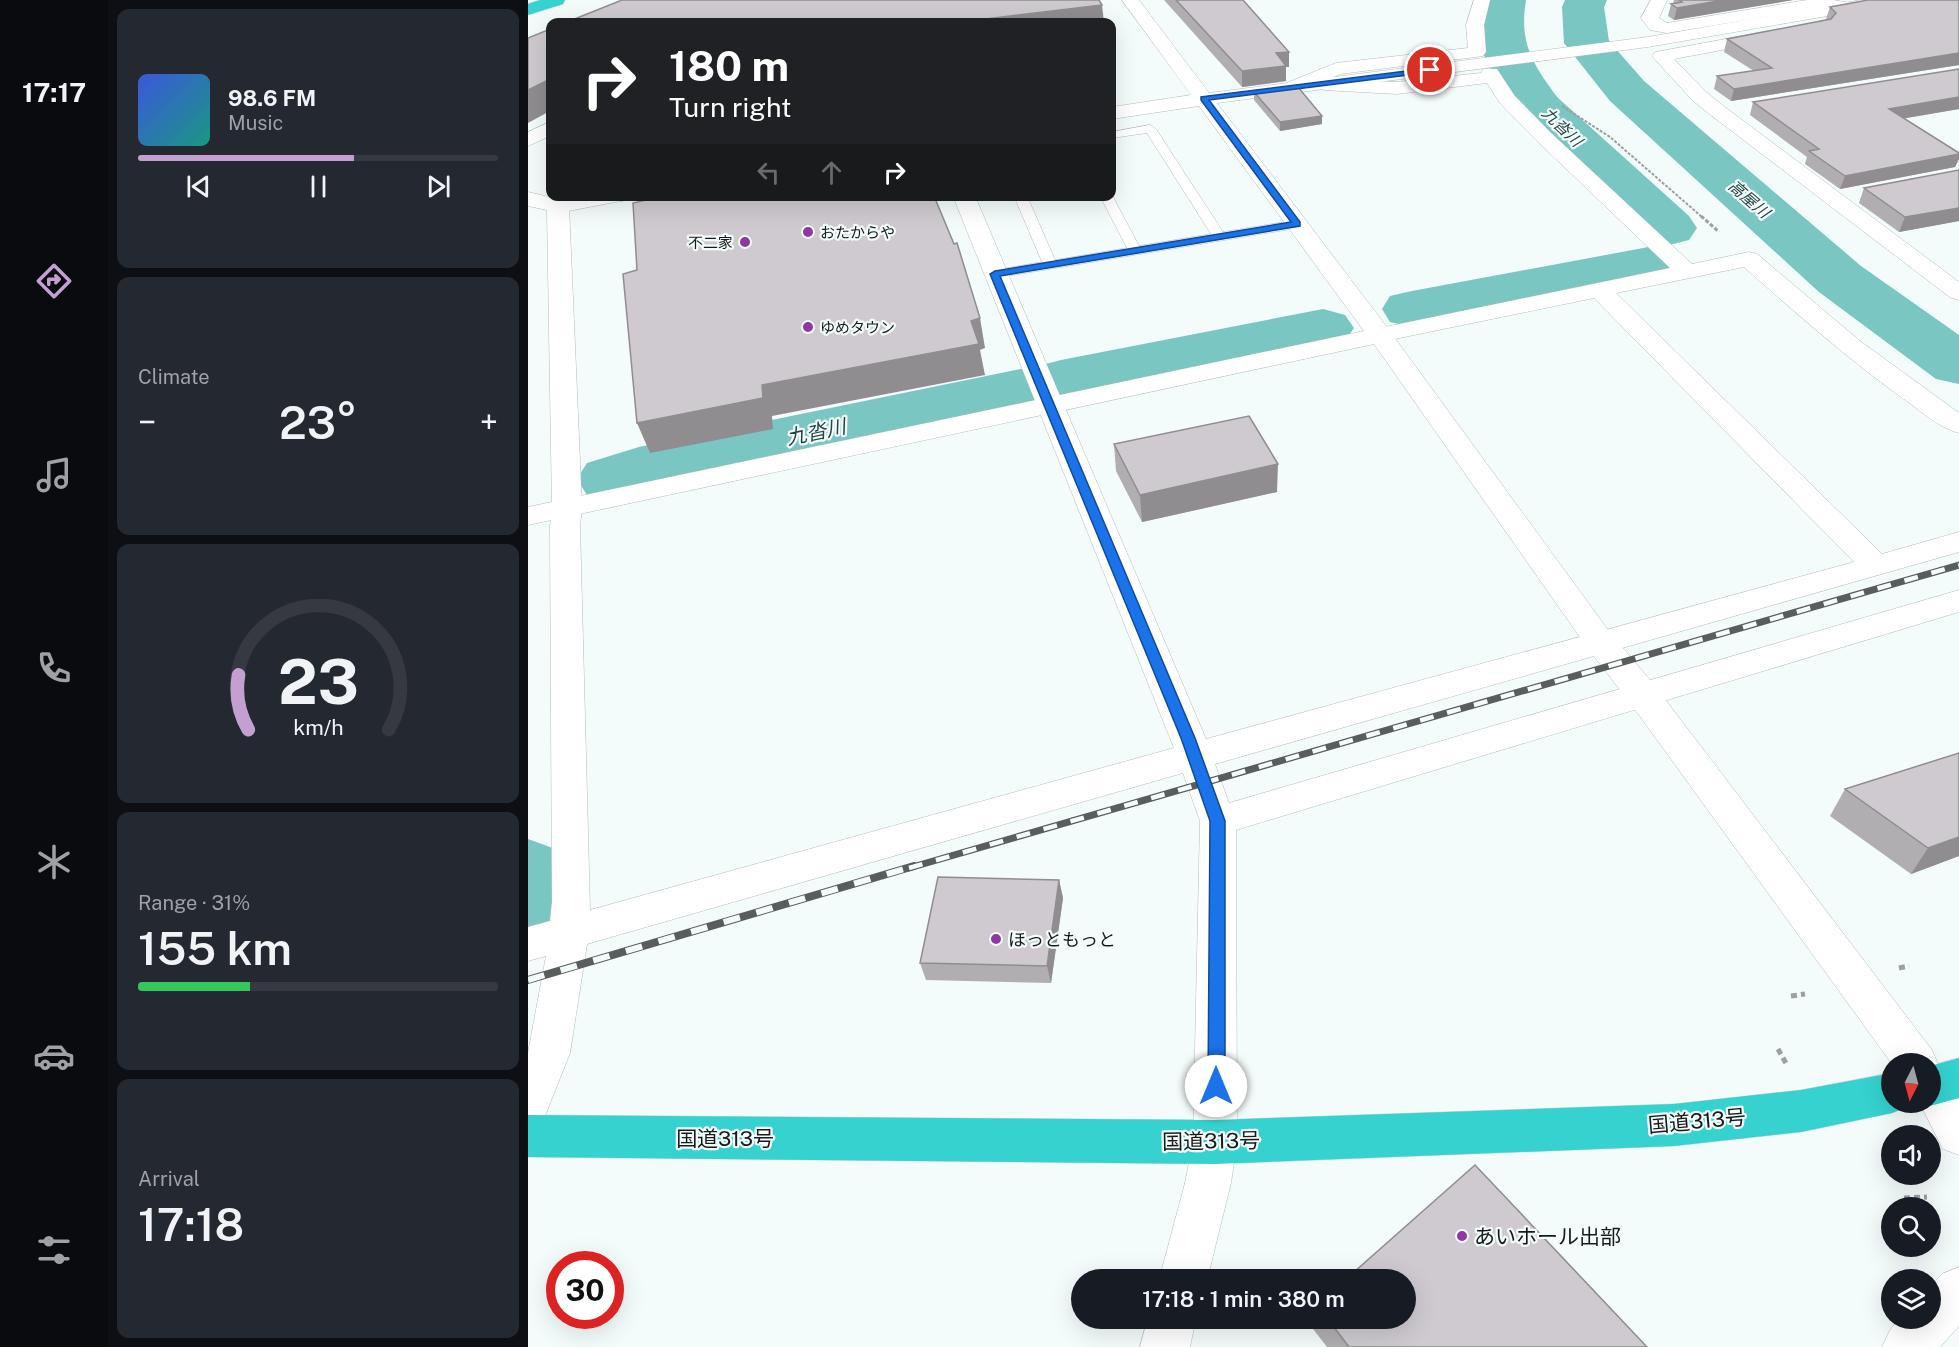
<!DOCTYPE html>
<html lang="en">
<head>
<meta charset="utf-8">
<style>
	:root { --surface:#171b24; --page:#242831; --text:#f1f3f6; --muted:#9ea1a6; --line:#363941; --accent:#c49fd2 }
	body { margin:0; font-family:"Public Sans","Noto Sans JP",sans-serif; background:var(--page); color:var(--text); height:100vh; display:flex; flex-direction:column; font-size:22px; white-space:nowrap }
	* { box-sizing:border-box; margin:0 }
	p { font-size:20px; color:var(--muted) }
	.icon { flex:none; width:33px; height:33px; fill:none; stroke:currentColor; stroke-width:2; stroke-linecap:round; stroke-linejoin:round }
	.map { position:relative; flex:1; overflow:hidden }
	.drawer { display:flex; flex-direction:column; gap:9px; padding:9px; background:#0d0f14; width:420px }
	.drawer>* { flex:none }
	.hud { position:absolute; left:18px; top:18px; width:570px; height:183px; border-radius:12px; box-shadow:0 6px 24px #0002; background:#202124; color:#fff; overflow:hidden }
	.needle { width:39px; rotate:186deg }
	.buttons { position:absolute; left:1353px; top:1053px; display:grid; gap:12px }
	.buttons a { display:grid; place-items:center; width:60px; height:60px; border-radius:50%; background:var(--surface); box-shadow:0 6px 24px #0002; font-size:30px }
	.speed { position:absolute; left:18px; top:1251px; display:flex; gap:12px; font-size:30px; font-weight:700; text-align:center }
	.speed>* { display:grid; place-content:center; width:78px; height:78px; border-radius:50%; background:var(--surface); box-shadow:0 6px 24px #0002; line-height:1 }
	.speed .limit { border:9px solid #d22; background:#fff; color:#111 }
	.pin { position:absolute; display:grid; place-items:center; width:51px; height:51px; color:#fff; margin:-26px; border:3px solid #fff; border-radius:50%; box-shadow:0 2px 6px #0007 }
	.me { position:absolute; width:66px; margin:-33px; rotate:0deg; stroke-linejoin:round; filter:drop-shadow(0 0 4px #0008) }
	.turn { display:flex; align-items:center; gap:21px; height:126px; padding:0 24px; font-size:27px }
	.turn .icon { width:78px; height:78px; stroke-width:2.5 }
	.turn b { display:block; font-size:42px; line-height:51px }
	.lanes { display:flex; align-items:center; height:57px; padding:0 24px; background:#0003; justify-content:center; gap:30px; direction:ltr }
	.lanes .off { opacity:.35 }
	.big { font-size:45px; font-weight:600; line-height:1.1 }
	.drawer .tile { flex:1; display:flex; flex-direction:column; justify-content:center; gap:9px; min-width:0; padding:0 21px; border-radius:12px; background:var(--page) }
	.drawer .dial { align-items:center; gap:0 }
	.dial svg { height:156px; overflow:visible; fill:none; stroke:var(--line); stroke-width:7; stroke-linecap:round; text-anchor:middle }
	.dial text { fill:var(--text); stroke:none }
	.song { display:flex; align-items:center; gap:18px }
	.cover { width:72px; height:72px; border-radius:9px; background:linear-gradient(135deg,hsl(230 70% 55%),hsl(170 70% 35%)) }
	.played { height:6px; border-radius:3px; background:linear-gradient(90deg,var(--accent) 60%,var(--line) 60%) }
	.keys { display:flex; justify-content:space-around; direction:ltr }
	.heat { display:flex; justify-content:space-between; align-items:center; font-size:33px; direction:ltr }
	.charge { height:9px; border-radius:4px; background:linear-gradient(90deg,#34c759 31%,var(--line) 0) }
	.trip { position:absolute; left:543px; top:1269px; width:345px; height:60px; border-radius:30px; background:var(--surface); box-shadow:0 6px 24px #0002; font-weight:600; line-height:60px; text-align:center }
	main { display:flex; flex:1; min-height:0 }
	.menu { display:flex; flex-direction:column; width:108px; justify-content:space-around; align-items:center; background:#090b0e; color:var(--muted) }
	.menu .icon { width:42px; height:42px }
	.menu .selected { color:var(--accent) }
	.menu b { font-size:27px; color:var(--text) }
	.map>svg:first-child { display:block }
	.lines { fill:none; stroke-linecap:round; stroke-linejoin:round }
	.river { fill:#79c6c3; fill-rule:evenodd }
	.lane-casing { stroke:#b4bcbb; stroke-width:1 }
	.street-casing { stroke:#b4bcbb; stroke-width:1 }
	.secondary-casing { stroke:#b4bcbb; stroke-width:1 }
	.highway-casing { stroke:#d5d6d6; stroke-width:1 }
	.path-far2 { stroke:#9ba0a0; stroke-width:2; stroke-dasharray:3 1.5; stroke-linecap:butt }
	.path-far1 { stroke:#9ba0a0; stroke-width:3; stroke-dasharray:4 2; stroke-linecap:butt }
	.path { stroke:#9ba0a0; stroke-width:5; stroke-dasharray:6 4; stroke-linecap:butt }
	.lane { fill:#fff; fill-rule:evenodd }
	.street { fill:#fff; fill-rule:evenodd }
	.secondary { fill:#fff; fill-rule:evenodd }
	.highway { fill:#35d2cf; fill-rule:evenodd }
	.rail-far1-casing { stroke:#595d5d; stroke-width:7 }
	.rail-casing { stroke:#595d5d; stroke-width:8 }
	.rail-far1 { stroke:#f4fbfb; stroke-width:4.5; stroke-dasharray:14; stroke-linecap:butt }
	.rail { stroke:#f4fbfb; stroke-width:6; stroke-dasharray:17; stroke-linecap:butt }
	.wall { fill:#b1aeb2 }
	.shaded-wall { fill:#908d91 }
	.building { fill:#cecacf; stroke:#908d91; stroke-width:1.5 }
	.route { fill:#1a73e8; stroke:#114b97; stroke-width:1.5 }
	.poi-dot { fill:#8d38a6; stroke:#f4fbfb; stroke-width:2 }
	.labels { text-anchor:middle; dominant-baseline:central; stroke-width:4.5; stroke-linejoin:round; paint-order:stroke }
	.far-poi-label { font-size:15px; fill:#171a1a; stroke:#f4fbfb; text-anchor:start }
	.far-water-label { font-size:16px; font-style:italic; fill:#204544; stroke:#f4fbfb }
	.poi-label { font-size:18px; fill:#171a1a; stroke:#f4fbfb; text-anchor:start }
	.water-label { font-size:20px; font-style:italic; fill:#204544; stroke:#f4fbfb }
	.near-street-label { font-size:21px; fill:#171a1a; stroke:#f4fbfb }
	.near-poi-label { font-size:21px; fill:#171a1a; stroke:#f4fbfb; text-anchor:start }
</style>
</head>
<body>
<main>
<nav class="menu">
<b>17:17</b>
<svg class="icon selected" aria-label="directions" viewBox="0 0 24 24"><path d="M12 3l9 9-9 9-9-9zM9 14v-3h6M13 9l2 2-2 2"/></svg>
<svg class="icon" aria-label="music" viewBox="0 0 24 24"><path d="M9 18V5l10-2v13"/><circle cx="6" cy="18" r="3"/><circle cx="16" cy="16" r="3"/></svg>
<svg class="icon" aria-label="phone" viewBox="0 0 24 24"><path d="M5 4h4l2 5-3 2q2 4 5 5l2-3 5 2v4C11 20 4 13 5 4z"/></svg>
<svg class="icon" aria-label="climate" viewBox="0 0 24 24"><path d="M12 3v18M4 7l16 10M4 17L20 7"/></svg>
<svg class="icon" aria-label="car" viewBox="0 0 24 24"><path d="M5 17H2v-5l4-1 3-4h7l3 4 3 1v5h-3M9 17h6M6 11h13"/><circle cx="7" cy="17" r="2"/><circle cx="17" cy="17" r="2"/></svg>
<svg class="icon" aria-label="filters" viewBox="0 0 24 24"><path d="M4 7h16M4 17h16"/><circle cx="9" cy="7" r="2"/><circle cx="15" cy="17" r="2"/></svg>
</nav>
<section class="drawer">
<div class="tile">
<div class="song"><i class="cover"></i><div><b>98.6 FM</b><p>Music</p></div></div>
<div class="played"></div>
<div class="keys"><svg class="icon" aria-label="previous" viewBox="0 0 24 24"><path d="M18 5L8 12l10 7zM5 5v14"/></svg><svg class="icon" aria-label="pause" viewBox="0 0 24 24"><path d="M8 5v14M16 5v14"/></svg><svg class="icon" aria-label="next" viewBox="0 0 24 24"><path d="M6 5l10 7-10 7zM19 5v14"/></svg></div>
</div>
<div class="tile"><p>Climate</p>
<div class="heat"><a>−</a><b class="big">23°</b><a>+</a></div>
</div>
<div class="tile dial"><svg viewBox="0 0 100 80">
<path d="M14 69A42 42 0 1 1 86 69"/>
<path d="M14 69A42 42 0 0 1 9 41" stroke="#c49fd2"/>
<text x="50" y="56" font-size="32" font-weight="700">23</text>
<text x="50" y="72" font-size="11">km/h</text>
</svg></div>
<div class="tile"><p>Range · 31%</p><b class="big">155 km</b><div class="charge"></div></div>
<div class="tile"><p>Arrival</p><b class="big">17:18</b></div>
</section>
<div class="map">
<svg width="1431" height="1347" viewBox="0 0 1431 1347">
	<rect width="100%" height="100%" fill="#f4fbfb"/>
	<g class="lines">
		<!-- river -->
		<g class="river">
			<path d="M956 0H998C991 43 1004 63 1029 97L1161 216 1169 228 1161 240 1141 245 1121 240 995 117 970 82 953 50 951 20Z"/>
			<path d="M1037 0H1079L1076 7 1081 41 1116 81 1333 266 1431 335V384L1408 379 1291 292 1082 101 1036 43 1034 7Z"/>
			<path d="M1126 246 1147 251 1155 263 1147 275 884 327 862 322 854 309 862 296 884 291Z"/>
			<path d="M795 309 817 315 826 328 817 341 533 400 521 396 516 403 493 409 130 487 84 501 59 495 49 479 59 463 111 447 493 369 506 372 510 366 533 360Z"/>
			<path d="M0 839 33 851 47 879 49 918 34 948 0 960Z"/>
		</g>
		<!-- lane casing -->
		<g class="lane-casing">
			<path id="lane" d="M622 125 628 129 695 232 769 220 776 224 769 228 467 278 462 277 460 274 462 271 514 262 486 196H499L527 260 599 248 572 196 584 195 611 246 683 234 619 133 584 138V132Z"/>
		</g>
		<!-- street casing -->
		<g class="street-casing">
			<g id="street">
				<path d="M946 0H962L956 25 958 52 955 56 812 74 801 79 869 82 953 73 955 69H969L986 95 1022 132 1164 264 1221 252 1229 254 1332 341 1431 413V433C1412 428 1396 414 1380 402 1322 361 1269 314 1216 267L1088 293 1354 554 1431 532V552L687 764 701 803 1431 590V612L708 830 709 1142 703 1183 679 1280H631L657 1183 665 1142 672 821 655 773 59 944 42 1053 15 1121 0 1127V1053L18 956 0 961V927L22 921 24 902 22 526 24 508 19 210 0 206V192L38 201 41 206 54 508 52 526 62 910 646 748 425 196H447L678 739 1326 562 1066 298 852 342 843 340 840 335 843 330 852 328 1142 268 1008 140 972 103 959 83 869 94 796 90 787 85 763 94 756 92 753 88 756 84 808 63 940 48 938 25Z"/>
				<path d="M1123 0H1139L1131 18 1139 23 1279 0H1305L1329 4 1332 8 1329 12 1323 13 1292 8 1139 33 1122 30 1113 18Z"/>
				<path d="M1241 31 1247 32 1250 36 1247 40 1146 59 1178 92 1198 108 1431 282V300L1423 298 1184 116 1164 100 1124 56 1127 52 1133 51Z"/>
				<path d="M1405 1065 1420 1071 1431 1090V1155L1415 1149 1391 1102H1402V1066Z"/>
				<path d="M1431 1267V1326L1412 1347H1354L1362 1330 1372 1318H1402V1286L1414 1274Z"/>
				<path d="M620 1318H668L662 1347H612Z"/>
			</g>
		</g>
		<!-- secondary casing -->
		<g class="secondary-casing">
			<g id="secondary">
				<path d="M594 0H611L681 93 1120 37 1333 0H1371L1369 4 1363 5 1120 47 689 103 861 330 1083 634 1127 686 1404 1050 1410 1064 1404 1078 1402 1064H1364L1103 704 1061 650 846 344 0 525V507L836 331 671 106 584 119V107L663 95Z"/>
				<path d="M22 122V136L0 146V132Z"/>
				<path d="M47 196H97L95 201 87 202 30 213 22 211 19 206 22 201Z"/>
			</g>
		</g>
		<!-- highway casing -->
		<g class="highway-casing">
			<g id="highway">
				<path d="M12 0H37L35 4 0 15V4Z"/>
				<path d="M1431 1058V1098L1402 1106 1392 1102H1402V1066Z"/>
				<path d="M1364 1073V1102H1381L1379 1107 1364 1113 1273 1132 1146 1146 687 1164 0 1157V1115L687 1120 1146 1104 1273 1090Z"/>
			</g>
		</g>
		<!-- path-far2 -->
		<path class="path-far2" d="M1034 106 1082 137 1174 217"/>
		<!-- path-far1 -->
		<path class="path-far1" d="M1173 216 1191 232"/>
		<!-- path -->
		<g class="path">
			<path d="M1371 968 1381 966"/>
			<path d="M1263 996 1277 994"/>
			<path d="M1250 1049 1259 1065"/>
			<path d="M1376 1198 1399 1197"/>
		</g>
		<!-- lane -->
		<use href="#lane" class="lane"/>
		<!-- street -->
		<use href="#street" class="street"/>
		<!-- secondary -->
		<use href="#secondary" class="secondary"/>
		<!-- highway -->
		<use href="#highway" class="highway"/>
		<!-- rail-far1 casing -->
		<g class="rail-far1-casing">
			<path id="rail-far1" d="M381 868 1431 565"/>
		</g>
		<!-- rail casing -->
		<g class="rail-casing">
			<path id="rail" d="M0 980 386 866"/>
		</g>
		<!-- rail-far1 -->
		<use href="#rail-far1" class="rail-far1"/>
		<!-- rail -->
		<use href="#rail" class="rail"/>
	</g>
	<!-- wall -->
	<g class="wall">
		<path d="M636 0H715L761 67H758V81L714 87Z"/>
		<path d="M1146 0H1265L1146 20 1140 16 1143 4H1145Z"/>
		<path d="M1431 0V65L1203 101 1186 89 1189 76 1226 71 1196 52 1199 39 1299 20 1298 19 1302 7Z"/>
		<path d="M1431 69V109L1376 118 1431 153V159L1427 167 1312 189 1277 164 1279 157 1222 115 1225 102Z"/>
		<path d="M726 92 794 116V124L752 131 726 100Z"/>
		<path d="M1431 170V221L1371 232 1331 203 1336 188Z"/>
		<path d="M586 444 749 492 614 522 588 471Z"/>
		<path d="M1431 753V856L1383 874 1302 816 1317 789Z"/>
		<path d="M531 880 535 898 523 983 398 980 392 963Z"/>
		<path d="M786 1318H878L1119 1347H799L785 1329Z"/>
	</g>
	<!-- shaded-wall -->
	<g class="shaded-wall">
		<path d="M1196 0H1265L1146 20 1149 8Z"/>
		<path d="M574 5 576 22H433Z"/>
		<path d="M761 52V67H758V81L714 87V71L748 53Z"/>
		<path d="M1431 53V65L1203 101 1206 89Z"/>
		<path d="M22 79V111L0 123V90Z"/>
		<path d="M1431 97V109L1356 122 1361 109Z"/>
		<path d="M794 116V124L752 131V122Z"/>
		<path d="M1431 154V159L1427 167 1312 189 1317 176Z"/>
		<path d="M1431 208V221L1371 232 1377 217Z"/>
		<path d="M452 318 457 348 452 350 457 375 244 416 245 429 122 453 109 423Z"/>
		<path d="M750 464 749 492 614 522 612 495Z"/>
		<path d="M1431 837V856L1383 874 1400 848Z"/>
		<path d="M531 880 535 898 523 983 519 966Z"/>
	</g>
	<!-- building -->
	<g class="building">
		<path d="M94 0H571L574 5 433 22H148V19L141 22H39Z"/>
		<path d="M648 0H715L761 52 748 53 758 66 714 71Z"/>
		<path d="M1151 0H1196L1149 8 1143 4 1154 2Z"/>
		<path d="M1340 0H1431V53L1206 89 1189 76 1244 68 1199 39 1303 19 1308 13 1302 7Z"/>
		<path d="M22 29V79L0 90V38Z"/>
		<path d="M1431 69V97L1361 109 1431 153V154L1317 176 1281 151 1291 149 1225 102Z"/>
		<path d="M770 87 794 116 752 122 726 92Z"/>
		<path d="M1431 170V208L1377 217 1336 188Z"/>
		<path d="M127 196H406L426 244 429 243 452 318 443 321 451 344 234 385 235 398 109 423 95 274 109 270 105 203 127 198Z"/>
		<path d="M721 416 750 464 612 495 586 444Z"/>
		<path d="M1431 753V837L1400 848 1317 789Z"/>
		<path d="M410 877 531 880 519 966 392 963Z"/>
		<path d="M947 1165 1119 1347H821L799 1318H878V1280H817Z"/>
	</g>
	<!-- route -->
	<path class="route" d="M902 68 904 69V72L681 100 772 222V226L472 276 667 738 697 821V1086L695 1092 688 1095 682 1092 680 1086 682 821 653 738 462 274 467 271 763 222 673 100V97Z"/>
	<!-- markers -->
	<g class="poi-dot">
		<circle cx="280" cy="232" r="6"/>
		<circle cx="217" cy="242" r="6"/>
		<circle cx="280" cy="327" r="6"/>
		<circle cx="468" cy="939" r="6"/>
		<circle cx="934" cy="1236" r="6"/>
	</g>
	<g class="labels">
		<!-- far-poi labels -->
		<g class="far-poi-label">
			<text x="292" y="232">おたからや</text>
			<text x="205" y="242" text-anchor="end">不二家</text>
			<text x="292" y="327">ゆめタウン</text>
		</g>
		<!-- far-water labels -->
		<g class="far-water-label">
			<text transform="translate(1034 127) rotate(44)">九沓川</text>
			<text transform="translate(1221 199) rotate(41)">高屋川</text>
		</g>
		<!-- poi labels -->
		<g class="poi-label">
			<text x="480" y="939">ほっともっと</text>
		</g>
		<!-- water labels -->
		<g class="water-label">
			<text transform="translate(288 432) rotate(-12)">九沓川</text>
		</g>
		<!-- near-street labels -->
		<g class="near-street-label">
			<text transform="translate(1169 1121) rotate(-5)">国道313号</text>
			<text x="197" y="1138">国道313号</text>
			<text transform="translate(683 1141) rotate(-1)">国道313号</text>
		</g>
		<!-- near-poi labels -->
		<g class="near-poi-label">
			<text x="946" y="1236">あいホール出部</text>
		</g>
	</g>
</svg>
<div class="buttons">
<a><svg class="needle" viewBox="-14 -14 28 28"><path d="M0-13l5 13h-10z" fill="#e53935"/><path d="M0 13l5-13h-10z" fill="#9ea1a6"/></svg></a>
<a><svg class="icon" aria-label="sound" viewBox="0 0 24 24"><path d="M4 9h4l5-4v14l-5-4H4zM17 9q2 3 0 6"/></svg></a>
<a><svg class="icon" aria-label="search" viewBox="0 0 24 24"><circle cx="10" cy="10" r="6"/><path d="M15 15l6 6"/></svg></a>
<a><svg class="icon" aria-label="layers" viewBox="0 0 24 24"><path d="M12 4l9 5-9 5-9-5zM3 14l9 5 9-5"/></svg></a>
</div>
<div class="speed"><div class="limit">30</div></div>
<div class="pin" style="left:902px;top:70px;background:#d93025"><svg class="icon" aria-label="arrive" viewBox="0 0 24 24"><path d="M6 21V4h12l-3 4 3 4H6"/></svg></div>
<svg class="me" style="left:688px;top:1086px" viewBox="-20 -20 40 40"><circle r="19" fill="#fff"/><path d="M0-13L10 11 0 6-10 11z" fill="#1a73e8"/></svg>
<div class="trip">17:18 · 1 min · 380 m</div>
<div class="hud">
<div class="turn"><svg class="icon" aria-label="right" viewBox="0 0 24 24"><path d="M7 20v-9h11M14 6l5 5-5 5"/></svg><div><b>180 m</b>Turn right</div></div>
<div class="lanes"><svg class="icon off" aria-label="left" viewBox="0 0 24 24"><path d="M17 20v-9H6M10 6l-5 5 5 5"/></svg><svg class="icon off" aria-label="ahead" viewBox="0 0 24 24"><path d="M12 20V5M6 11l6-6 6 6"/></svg><svg class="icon" aria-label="right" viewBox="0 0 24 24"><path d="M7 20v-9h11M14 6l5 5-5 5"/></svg></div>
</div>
</div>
</main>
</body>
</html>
